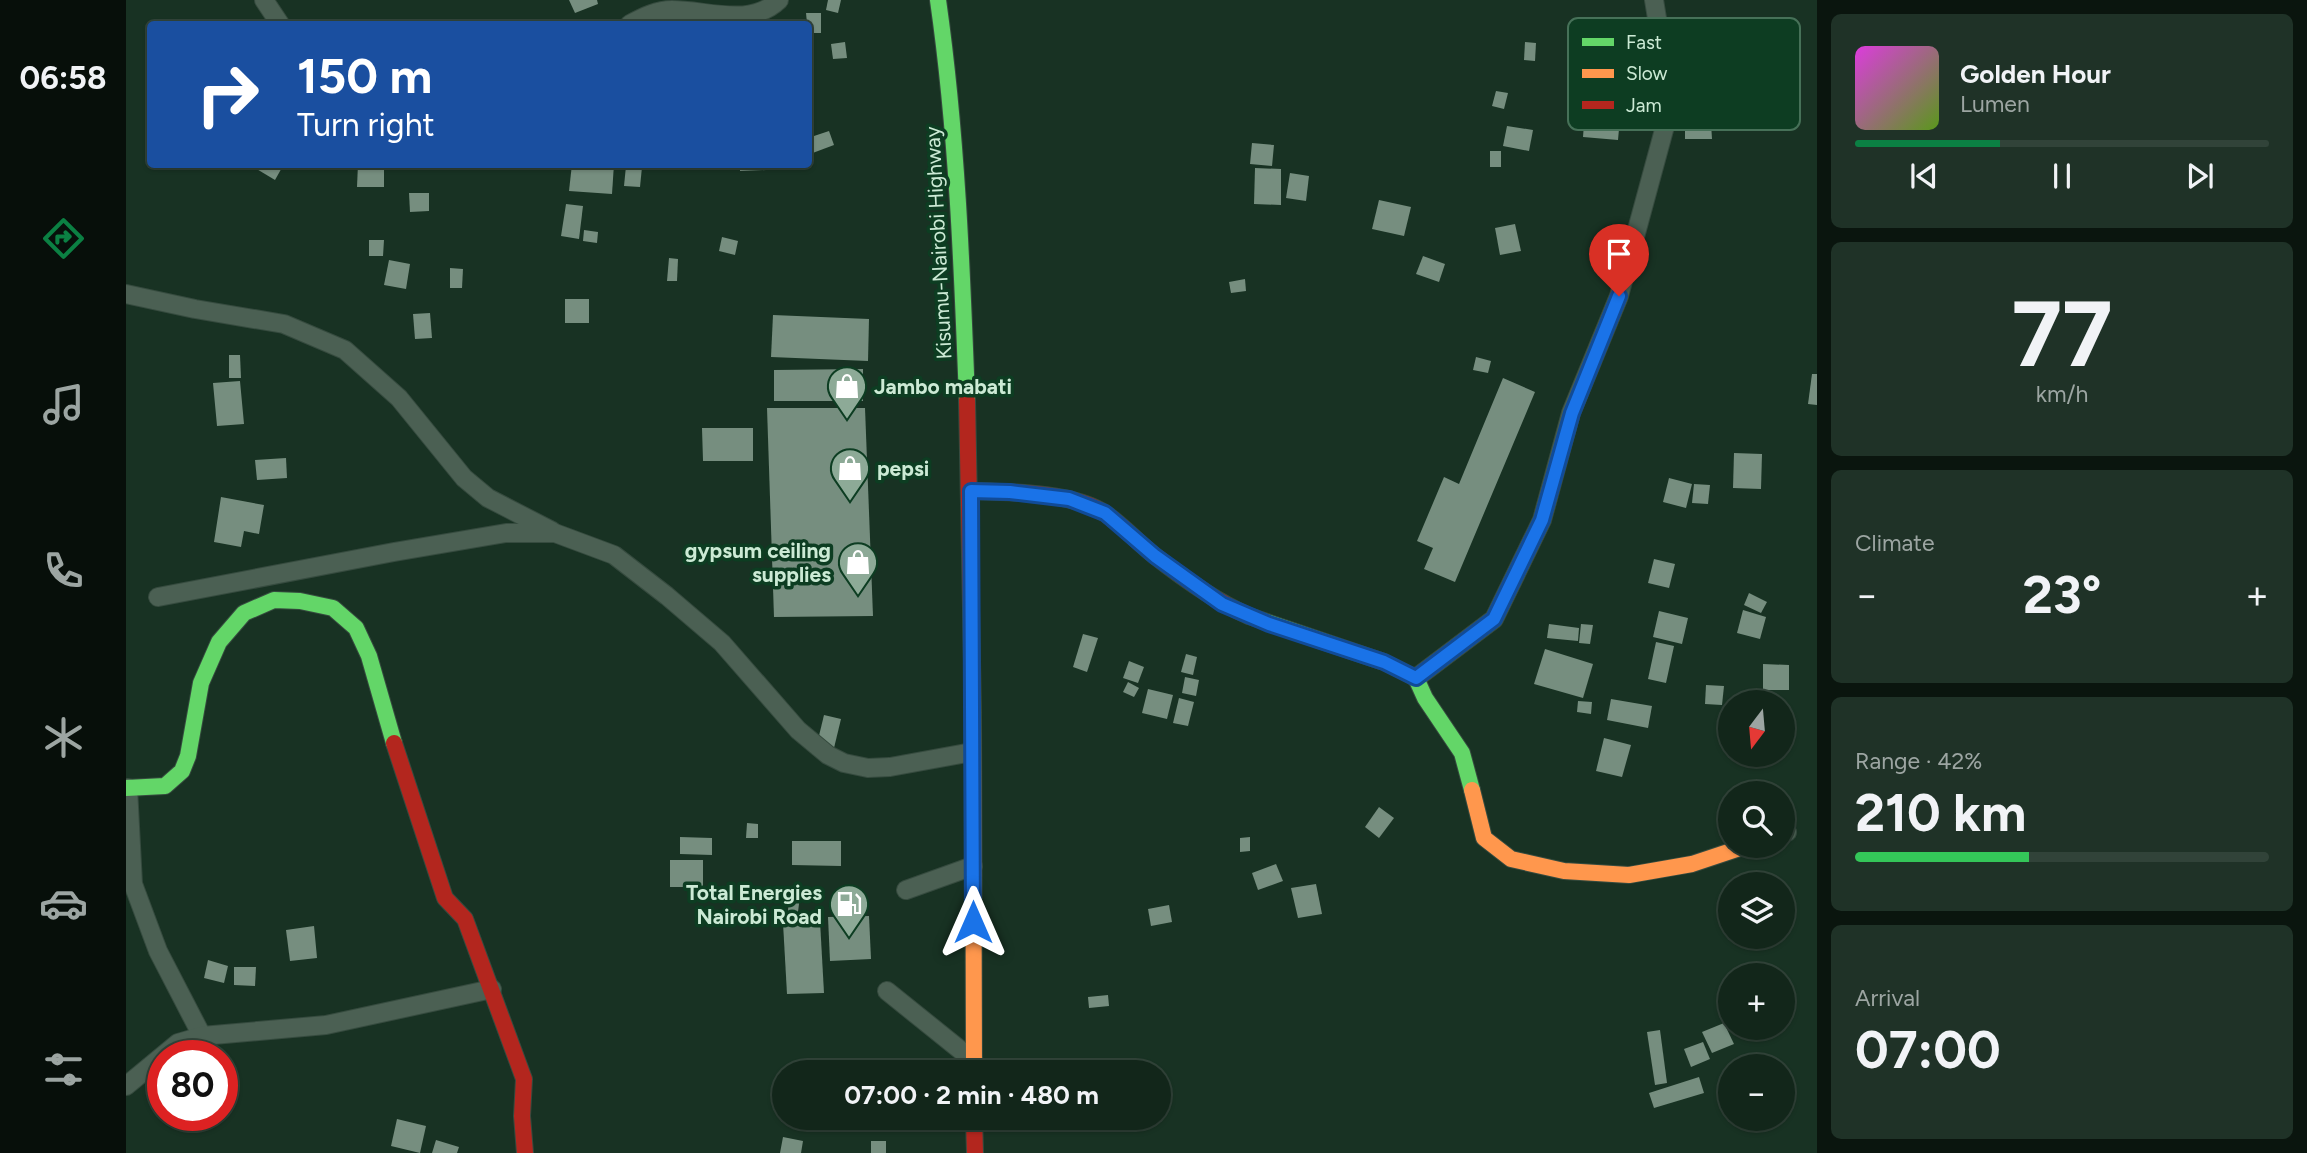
<!DOCTYPE html>
<html lang="en">
<head>
<meta charset="utf-8">
<style>
	:root { --surface:#12261a; --page:#1f3227; --text:#f1f3f6; --muted:#9ca5a2; --line:#314339; --accent:#0b8043 }
	body { margin:0; font-family:Figtree,sans-serif; background:var(--page); color:var(--text); height:100vh; display:flex; flex-direction:column; font-size:26px; white-space:nowrap }
	* { box-sizing:border-box; margin:0 }
	p { font-size:23px; color:var(--muted) }
	.icon { flex:none; width:38px; height:38px; fill:none; stroke:currentColor; stroke-width:2; stroke-linecap:round; stroke-linejoin:round }
	.map { position:relative; flex:1; overflow:hidden }
	.panel { display:flex; flex-direction:column; gap:14px; padding:14px; background:#0a150e; width:490px }
	.panel>* { flex:none }
	.banner { position:absolute; left:21px; top:21px; width:665px; height:147px; border-radius:7px; box-shadow:0 2px 5px #0004,0 0 0 2px var(--line); background:#1a4fa0; color:#fff; overflow:hidden }
	.needle { width:46px; rotate:196deg }
	.controls { position:absolute; left:1592px; top:690px; display:grid; gap:14px }
	.controls a { display:grid; place-items:center; width:77px; height:77px; border-radius:50%; background:var(--surface); box-shadow:0 2px 5px #0004,0 0 0 2px var(--line); font-size:35px }
	.speed { position:absolute; left:21px; top:1040px; display:flex; gap:14px; font-size:35px; font-weight:700; text-align:center }
	.speed>* { display:grid; place-content:center; width:91px; height:91px; border-radius:50%; background:var(--surface); box-shadow:0 2px 5px #0004,0 0 0 2px var(--line); line-height:1 }
	.speed .limit { border:10px solid #d22; background:#fff; color:#111 }
	.pin { position:absolute; display:grid; place-items:center; width:60px; height:60px; color:#fff; margin:-72px -30px; border-radius:50% 50% 50% 0; rotate:-45deg; box-shadow:0 0 7px #0007 }
	.pin .icon { rotate:45deg }
	.me { position:absolute; width:77px; margin:-38px; rotate:0deg; stroke-linejoin:round; filter:drop-shadow(0 0 5px #0008) }
	.turn { display:flex; align-items:center; gap:24px; height:147px; padding:0 35px; font-size:32px }
	.turn .icon { width:91px; height:91px; stroke-width:2.5 }
	.turn b { display:block; font-size:49px; line-height:60px }
	.big { font-size:52px; font-weight:700; line-height:1.1 }
	.panel .card { flex:1; display:flex; flex-direction:column; justify-content:center; gap:10px; min-width:0; padding:0 24px; border-radius:10px; background:var(--page) }
	.panel .dial { align-items:center; gap:0 }
	.dial b { font-size:91px; line-height:1 }
	.song { display:flex; align-items:center; gap:21px }
	.cover { width:84px; height:84px; border-radius:10px; background:linear-gradient(135deg,hsl(300 70% 55%),hsl(90 70% 35%)) }
	.played { height:7px; border-radius:4px; background:linear-gradient(90deg,var(--accent) 35%,var(--line) 35%) }
	.keys { display:flex; justify-content:space-around; direction:ltr }
	.heat { display:flex; justify-content:space-between; align-items:center; font-size:38px; direction:ltr }
	.charge { height:10px; border-radius:5px; background:linear-gradient(90deg,#34c759 42%,var(--line) 0) }
	.trip { position:absolute; left:646px; top:1060px; width:399px; height:70px; border-radius:35px; background:var(--surface); box-shadow:0 2px 5px #0004,0 0 0 2px var(--line); font-weight:700; line-height:70px; text-align:center }
	main { display:flex; flex:1; min-height:0 }
	.tab-bar { display:flex; flex-direction:column; width:126px; justify-content:space-around; align-items:center; background:#070f0a; color:var(--muted) }
	.tab-bar .icon { width:49px; height:49px }
	.tab-bar .current { color:var(--accent) }
	.tab-bar b { font-size:32px; color:var(--text) }
	.map>svg:first-child { display:block }
	.building { fill:#768e7f }
	.lines { fill:none; stroke-linecap:round; stroke-linejoin:round }
	.street-casing { stroke:#364b3f; stroke-width:20 }
	.fast-casing { stroke:#364b3f; stroke-width:18 }
	.slow-casing { stroke:#364b3f; stroke-width:18 }
	.jam-casing { stroke:#364b3f; stroke-width:18 }
	.street { stroke:#4b6053; stroke-width:18 }
	.fast { stroke:#63d668; stroke-width:16 }
	.slow { stroke:#ff974d; stroke-width:16 }
	.jam { stroke:#b3261e; stroke-width:16 }
	.route-casing { stroke:#114b97; stroke-width:18 }
	.route { stroke:#1a73e8; stroke-width:12 }
	.labels { text-anchor:middle; dominant-baseline:central; stroke-width:7; stroke-linejoin:round; paint-order:stroke }
	.street-label { font-size:21px; fill:#ccead5; stroke:#0d3d22 }
	.poi-label { font-size:21px; font-weight:bold; fill:#ccead5; stroke:#0d3d22; text-anchor:start }
	.key { fill:#0d3d22; stroke:#467158; stroke-width:2 }
	.key-label { font-size:19px; fill:#ccead5 }
</style>
</head>
<body>
<main>
<nav class="tab-bar">
<b>06:58</b>
<svg class="icon current" aria-label="directions" viewBox="0 0 24 24"><path d="M12 3l9 9-9 9-9-9zM9 14v-3h6M13 9l2 2-2 2"/></svg>
<svg class="icon" aria-label="music" viewBox="0 0 24 24"><path d="M9 18V5l10-2v13"/><circle cx="6" cy="18" r="3"/><circle cx="16" cy="16" r="3"/></svg>
<svg class="icon" aria-label="phone" viewBox="0 0 24 24"><path d="M5 4h4l2 5-3 2q2 4 5 5l2-3 5 2v4C11 20 4 13 5 4z"/></svg>
<svg class="icon" aria-label="climate" viewBox="0 0 24 24"><path d="M12 3v18M4 7l16 10M4 17L20 7"/></svg>
<svg class="icon" aria-label="car" viewBox="0 0 24 24"><path d="M5 17H2v-5l4-1 3-4h7l3 4 3 1v5h-3M9 17h6M6 11h13"/><circle cx="7" cy="17" r="2"/><circle cx="17" cy="17" r="2"/></svg>
<svg class="icon" aria-label="filters" viewBox="0 0 24 24"><path d="M4 7h16M4 17h16"/><circle cx="9" cy="7" r="2"/><circle cx="15" cy="17" r="2"/></svg>
</nav>
<div class="map">
<svg width="1691" height="1153" viewBox="0 0 1691 1153">
	<rect width="100%" height="100%" fill="#183223"/>
	<!-- building -->
	<g class="building">
		<path d="M443 0H471L472 4 449 13Z"/>
		<path d="M702 0H715L712 13 700 10Z"/>
		<path d="M680 13H695V33H682Z"/>
		<path d="M719 42 721 58 707 59 705 44Z"/>
		<path d="M1399 42 1410 43 1409 61 1398 60Z"/>
		<path d="M1474 86 1493 87 1492 101 1513 103 1511 130 1493 129 1492 140 1457 137 1460 97 1473 98Z"/>
		<path d="M1370 91 1382 93 1378 109 1366 106Z"/>
		<path d="M1585 122 1586 139H1559V123Z"/>
		<path d="M1381 126 1407 130 1403 151 1377 146Z"/>
		<path d="M703 131 708 145 684 154 682 138Z"/>
		<path d="M1126 143 1148 145 1146 166 1124 164Z"/>
		<rect x="1364" y="151" width="11" height="16"/>
		<path d="M131 164H158L149 180 129 168Z"/>
		<path d="M232 164H258V187H231Z"/>
		<path d="M446 164H488L486 194 443 191Z"/>
		<path d="M614 164H640V170L614 171Z"/>
		<path d="M500 166 516 167 514 187 498 186Z"/>
		<path d="M1129 168 1155 169V205L1128 204Z"/>
		<path d="M1164 173 1183 176 1180 201 1160 198Z"/>
		<path d="M283 193H303V211L284 212Z"/>
		<path d="M1253 200 1285 207 1278 236 1246 229Z"/>
		<path d="M440 204 457 206 453 239 435 236Z"/>
		<path d="M1389 224 1395 251 1374 255 1369 228Z"/>
		<path d="M458 230 472 232 471 243 457 241Z"/>
		<path d="M596 237 612 241 609 255 593 251Z"/>
		<path d="M243 240H258L257 256H243Z"/>
		<path d="M1297 256 1319 264 1313 282 1290 274Z"/>
		<path d="M543 258 552 259 551 281H541Z"/>
		<path d="M263 260 284 264 280 289 258 285Z"/>
		<path d="M324 268 337 269 336 288H324Z"/>
		<path d="M1119 279 1120 291 1105 293 1103 282Z"/>
		<rect x="439" y="299" width="24" height="24"/>
		<path d="M304 313 306 338 289 339 287 314Z"/>
		<path d="M647 315 743 319 742 361 645 357Z"/>
		<path d="M103 355H114L115 378H103Z"/>
		<path d="M1350 357 1365 361 1362 373 1347 370Z"/>
		<path d="M737 369V401H648V370Z"/>
		<path d="M1686 374H1691V405L1682 404Z"/>
		<path d="M1377 378 1409 392 1329 582 1298 569 1307 548 1291 541 1318 477 1333 484Z"/>
		<path d="M114 381 118 424 91 426 87 383Z"/>
		<path d="M641 408H739L747 616 648 617Z"/>
		<path d="M576 428H627V461H577Z"/>
		<path d="M1608 453 1636 454 1635 489 1607 488Z"/>
		<path d="M160 458 161 478 131 480 129 460Z"/>
		<path d="M1543 478 1566 484 1560 508 1537 502Z"/>
		<path d="M1568 484 1584 485 1582 504 1566 503Z"/>
		<path d="M95 497 138 505 133 534 118 531 115 547 88 542Z"/>
		<path d="M1528 559 1549 564 1543 588 1522 583Z"/>
		<path d="M1623 593 1641 602 1635 613 1618 605Z"/>
		<path d="M1617 610 1640 617 1634 639 1611 633Z"/>
		<path d="M1533 611 1562 618 1556 644 1527 637Z"/>
		<path d="M1423 624 1453 628 1452 641 1421 638Z"/>
		<path d="M1455 624 1467 625 1464 644 1453 643Z"/>
		<path d="M957 634 972 638 961 672 947 667Z"/>
		<path d="M1530 642 1548 646 1540 683 1522 679Z"/>
		<path d="M1419 649 1467 664 1457 698 1408 684Z"/>
		<path d="M1060 654 1071 657 1067 675 1055 672Z"/>
		<path d="M1003 661 1018 667 1012 683 997 678Z"/>
		<path d="M1637 664 1663 665V690H1637Z"/>
		<path d="M1059 677 1073 680 1070 696 1056 693Z"/>
		<path d="M1002 682 1013 688 1008 697 997 692Z"/>
		<path d="M1580 685 1598 686 1596 705 1579 704Z"/>
		<path d="M1022 689 1047 695 1041 719 1016 713Z"/>
		<path d="M1053 698 1068 702 1062 726 1047 723Z"/>
		<path d="M1485 699 1526 706 1522 728 1481 720Z"/>
		<path d="M1452 701 1466 702 1465 714 1451 712Z"/>
		<path d="M698 715 715 719 708 748 691 744Z"/>
		<path d="M1478 738 1505 745 1496 777 1470 771Z"/>
		<path d="M1253 807 1268 818 1253 838 1239 827Z"/>
		<path d="M621 823 632 824V838H620Z"/>
		<path d="M554 837 586 838V855L554 854Z"/>
		<path d="M1124 837V851L1114 852V838Z"/>
		<path d="M666 841H715V866L666 865Z"/>
		<rect x="544" y="860" width="33" height="27"/>
		<path d="M1150 864 1157 881 1132 890 1126 873Z"/>
		<path d="M1190 884 1196 914 1172 918 1165 888Z"/>
		<path d="M663 895 674 896 672 912 662 911Z"/>
		<path d="M1043 905 1046 922 1025 926 1022 909Z"/>
		<path d="M743 916 745 959 704 961 702 917Z"/>
		<path d="M694 921 698 993 661 994 657 923Z"/>
		<path d="M188 926 191 958 164 961 160 930Z"/>
		<path d="M82 960 102 966 98 983 78 978Z"/>
		<path d="M108 967H130L129 986 108 985Z"/>
		<path d="M982 995 983 1006 963 1008 962 997Z"/>
		<path d="M1598 1023 1608 1044 1586 1053 1576 1032Z"/>
		<path d="M1534 1030 1541 1083 1529 1085 1521 1032Z"/>
		<path d="M1577 1042 1584 1059 1565 1067 1558 1049Z"/>
		<path d="M1573 1077 1578 1093 1528 1108 1523 1093Z"/>
		<path d="M271 1119 300 1126 294 1153 265 1146Z"/>
		<path d="M657 1137 677 1141 675 1153H654Z"/>
		<path d="M310 1140 333 1147 331 1153H306Z"/>
		<rect x="745" y="1141" width="15" height="12"/>
	</g>
	<g class="lines">
		<!-- street casing -->
		<g class="street-casing">
			<g id="street">
				<path d="M138 0 154 24"/>
				<path d="M504 24C517 17 531 10 546 10 581 10 624 28 653 0"/>
				<path d="M0 294 69 309 158 324 219 350 273 398 338 478 362 498 426 531"/>
				<path d="M32 597 268 552 380 533H429L488 555 541 596 596 643 672 730 702 755 718 763 742 768 764 767 846 752"/>
				<path d="M1290 678 1368 619 1416 520 1445 413 1493 296 1545 104 1528 0"/>
				<path d="M2 788 7 884 32 951 76 1036"/>
				<path d="M1657 833 1661 832"/>
				<path d="M780 890 847 866"/>
				<path d="M761 991 848 1061"/>
				<path d="M0 1086 52 1043 76 1036 200 1025 366 989"/>
			</g>
		</g>
		<!-- fast casing -->
		<g class="fast-casing">
			<g id="fast">
				<path d="M812 0C831 133 836 266 841 400"/>
				<path d="M1123 616 1258 662 1290 678 1299 698 1336 753 1346 790"/>
				<path d="M0 788 39 786 56 771 62 756 75 683 93 642 118 613 148 600 174 601 207 608 230 628 243 656 268 743"/>
			</g>
		</g>
		<!-- slow casing -->
		<g class="slow-casing">
			<g id="slow">
				<path d="M847 713 848 1073"/>
				<path d="M1346 790 1358 838 1385 859 1438 871 1503 875 1566 864 1623 845"/>
			</g>
		</g>
		<!-- jam casing -->
		<g class="jam-casing">
			<g id="jam">
				<path d="M841 400 847 713"/>
				<path d="M845 491C884 492 948 492 980 514 998 526 1012 543 1029 556 1058 579 1089 601 1123 616"/>
				<path d="M268 743 319 898 339 919 398 1079 396 1116 399 1153"/>
				<path d="M848 1118 849 1153"/>
			</g>
		</g>
		<!-- street -->
		<use href="#street" class="street"/>
		<!-- fast -->
		<use href="#fast" class="fast"/>
		<!-- slow -->
		<use href="#slow" class="slow"/>
		<!-- jam -->
		<use href="#jam" class="jam"/>
	</g>
	<g class="lines">
		<!-- route casing -->
		<g class="route-casing">
			<path id="route" d="M847 922 845 491 884 492 943 499 979 513 1029 556 1096 604 1143 624 1258 662 1290 678 1368 619 1416 520 1446 413 1493 296"/>
		</g>
		<!-- route -->
		<use href="#route" class="route"/>
	</g>
	<!-- icons -->
	<defs>
		<g id="shop-pin" transform="scale(2.0125)"><path d="M0 17L-7.5 6A9.5 9.5 0 1 1 7.5 6Z" fill="#8daa97" stroke="#0d3d22"/><path d="M-5-2.5h2.3a2.7 3.5 0 0 1 5.4 0H5L5.5 6h-11ZM-1.5-2.5h3a1.5 2.3 0 0 0-3 0Z" fill="#fff"/></g>
		<g id="fuel-pin" transform="scale(2.0125)"><path d="M0 17L-7.5 6A9.5 9.5 0 1 1 7.5 6Z" fill="#8daa97" stroke="#0d3d22"/><path d="M-5.5-6h7V0h2V4h1.3V-2.5L3-4.5l.8-.8L6-3V5H2.5V1h-1V6h-7ZM-4.2-4.7v3.2H.2V-4.7Z" fill="#fff"/></g>
	</defs>
	<g fill-rule="evenodd">
		<use href="#shop-pin" x="721" y="386"/>
		<use href="#shop-pin" x="724" y="468"/>
		<use href="#shop-pin" x="732" y="562"/>
		<use href="#fuel-pin" x="723" y="904"/>
	</g>
	<g class="labels">
		<!-- street labels -->
		<g class="street-label">
			<text transform="translate(812 243) rotate(-93)">Kisumu-Nairobi Highway</text>
		</g>
		<!-- poi labels -->
		<g class="poi-label">
			<text x="748" y="386">Jambo mabati</text>
			<text x="751" y="468">pepsi</text>
			<text x="705" y="550" text-anchor="end">gypsum ceiling<tspan x="705" dy="24">supplies</tspan></text>
			<text x="696" y="892" text-anchor="end">Total Energies<tspan x="696" dy="24">Nairobi Road</tspan></text>
		</g>
	</g>
	<!-- legend -->
	<rect x="1442" y="18" width="232" height="112" rx="10" class="key"/>
	<rect x="1456" y="38" width="32" height="8" fill="#63d668"/>
	<rect x="1456" y="69" width="32" height="9" fill="#ff974d"/>
	<rect x="1456" y="101" width="32" height="8" fill="#b3261e"/>
	<g class="key-label">
		<text x="1500" y="49">Fast</text>
		<text x="1500" y="80">Slow</text>
		<text x="1500" y="112">Jam</text>
	</g>
</svg>
<div class="controls">
<a><svg class="needle" viewBox="-14 -14 28 28"><path d="M0-13l5 13h-10z" fill="#e53935"/><path d="M0 13l5-13h-10z" fill="#9ca5a2"/></svg></a>
<a><svg class="icon" aria-label="search" viewBox="0 0 24 24"><circle cx="10" cy="10" r="6"/><path d="M15 15l6 6"/></svg></a>
<a><svg class="icon" aria-label="layers" viewBox="0 0 24 24"><path d="M12 4l9 5-9 5-9-5zM3 14l9 5 9-5"/></svg></a>
<a>+</a>
<a>−</a>
</div>
<div class="speed"><div class="limit">80</div></div>
<div class="pin" style="left:1493px;top:296px;background:#d93025"><svg class="icon" aria-label="arrive" viewBox="0 0 24 24"><path d="M6 21V4h12l-3 4 3 4H6"/></svg></div>
<svg class="me" style="left:847px;top:922px" viewBox="-20 -20 40 40"><path d="M0-17L14 15 0 8-14 15z" fill="#1a73e8" stroke="#fff" stroke-width="4"/></svg>
<div class="trip">07:00 · 2 min · 480 m</div>
<div class="banner">
<div class="turn"><svg class="icon" aria-label="right" viewBox="0 0 24 24"><path d="M7 20v-9h11M14 6l5 5-5 5"/></svg><div><b>150 m</b>Turn right</div></div>
</div>
</div>
<section class="panel">
<div class="card">
<div class="song"><i class="cover"></i><div><b>Golden Hour</b><p>Lumen</p></div></div>
<div class="played"></div>
<div class="keys"><svg class="icon" aria-label="previous" viewBox="0 0 24 24"><path d="M18 5L8 12l10 7zM5 5v14"/></svg><svg class="icon" aria-label="pause" viewBox="0 0 24 24"><path d="M8 5v14M16 5v14"/></svg><svg class="icon" aria-label="next" viewBox="0 0 24 24"><path d="M6 5l10 7-10 7zM19 5v14"/></svg></div>
</div>
<div class="card dial"><b>77</b><p>km/h</p></div>
<div class="card"><p>Climate</p>
<div class="heat"><a>−</a><b class="big">23°</b><a>+</a></div>
</div>
<div class="card"><p>Range · 42%</p><b class="big">210 km</b><div class="charge"></div></div>
<div class="card"><p>Arrival</p><b class="big">07:00</b></div>
</section>
</main>
</body>
</html>
